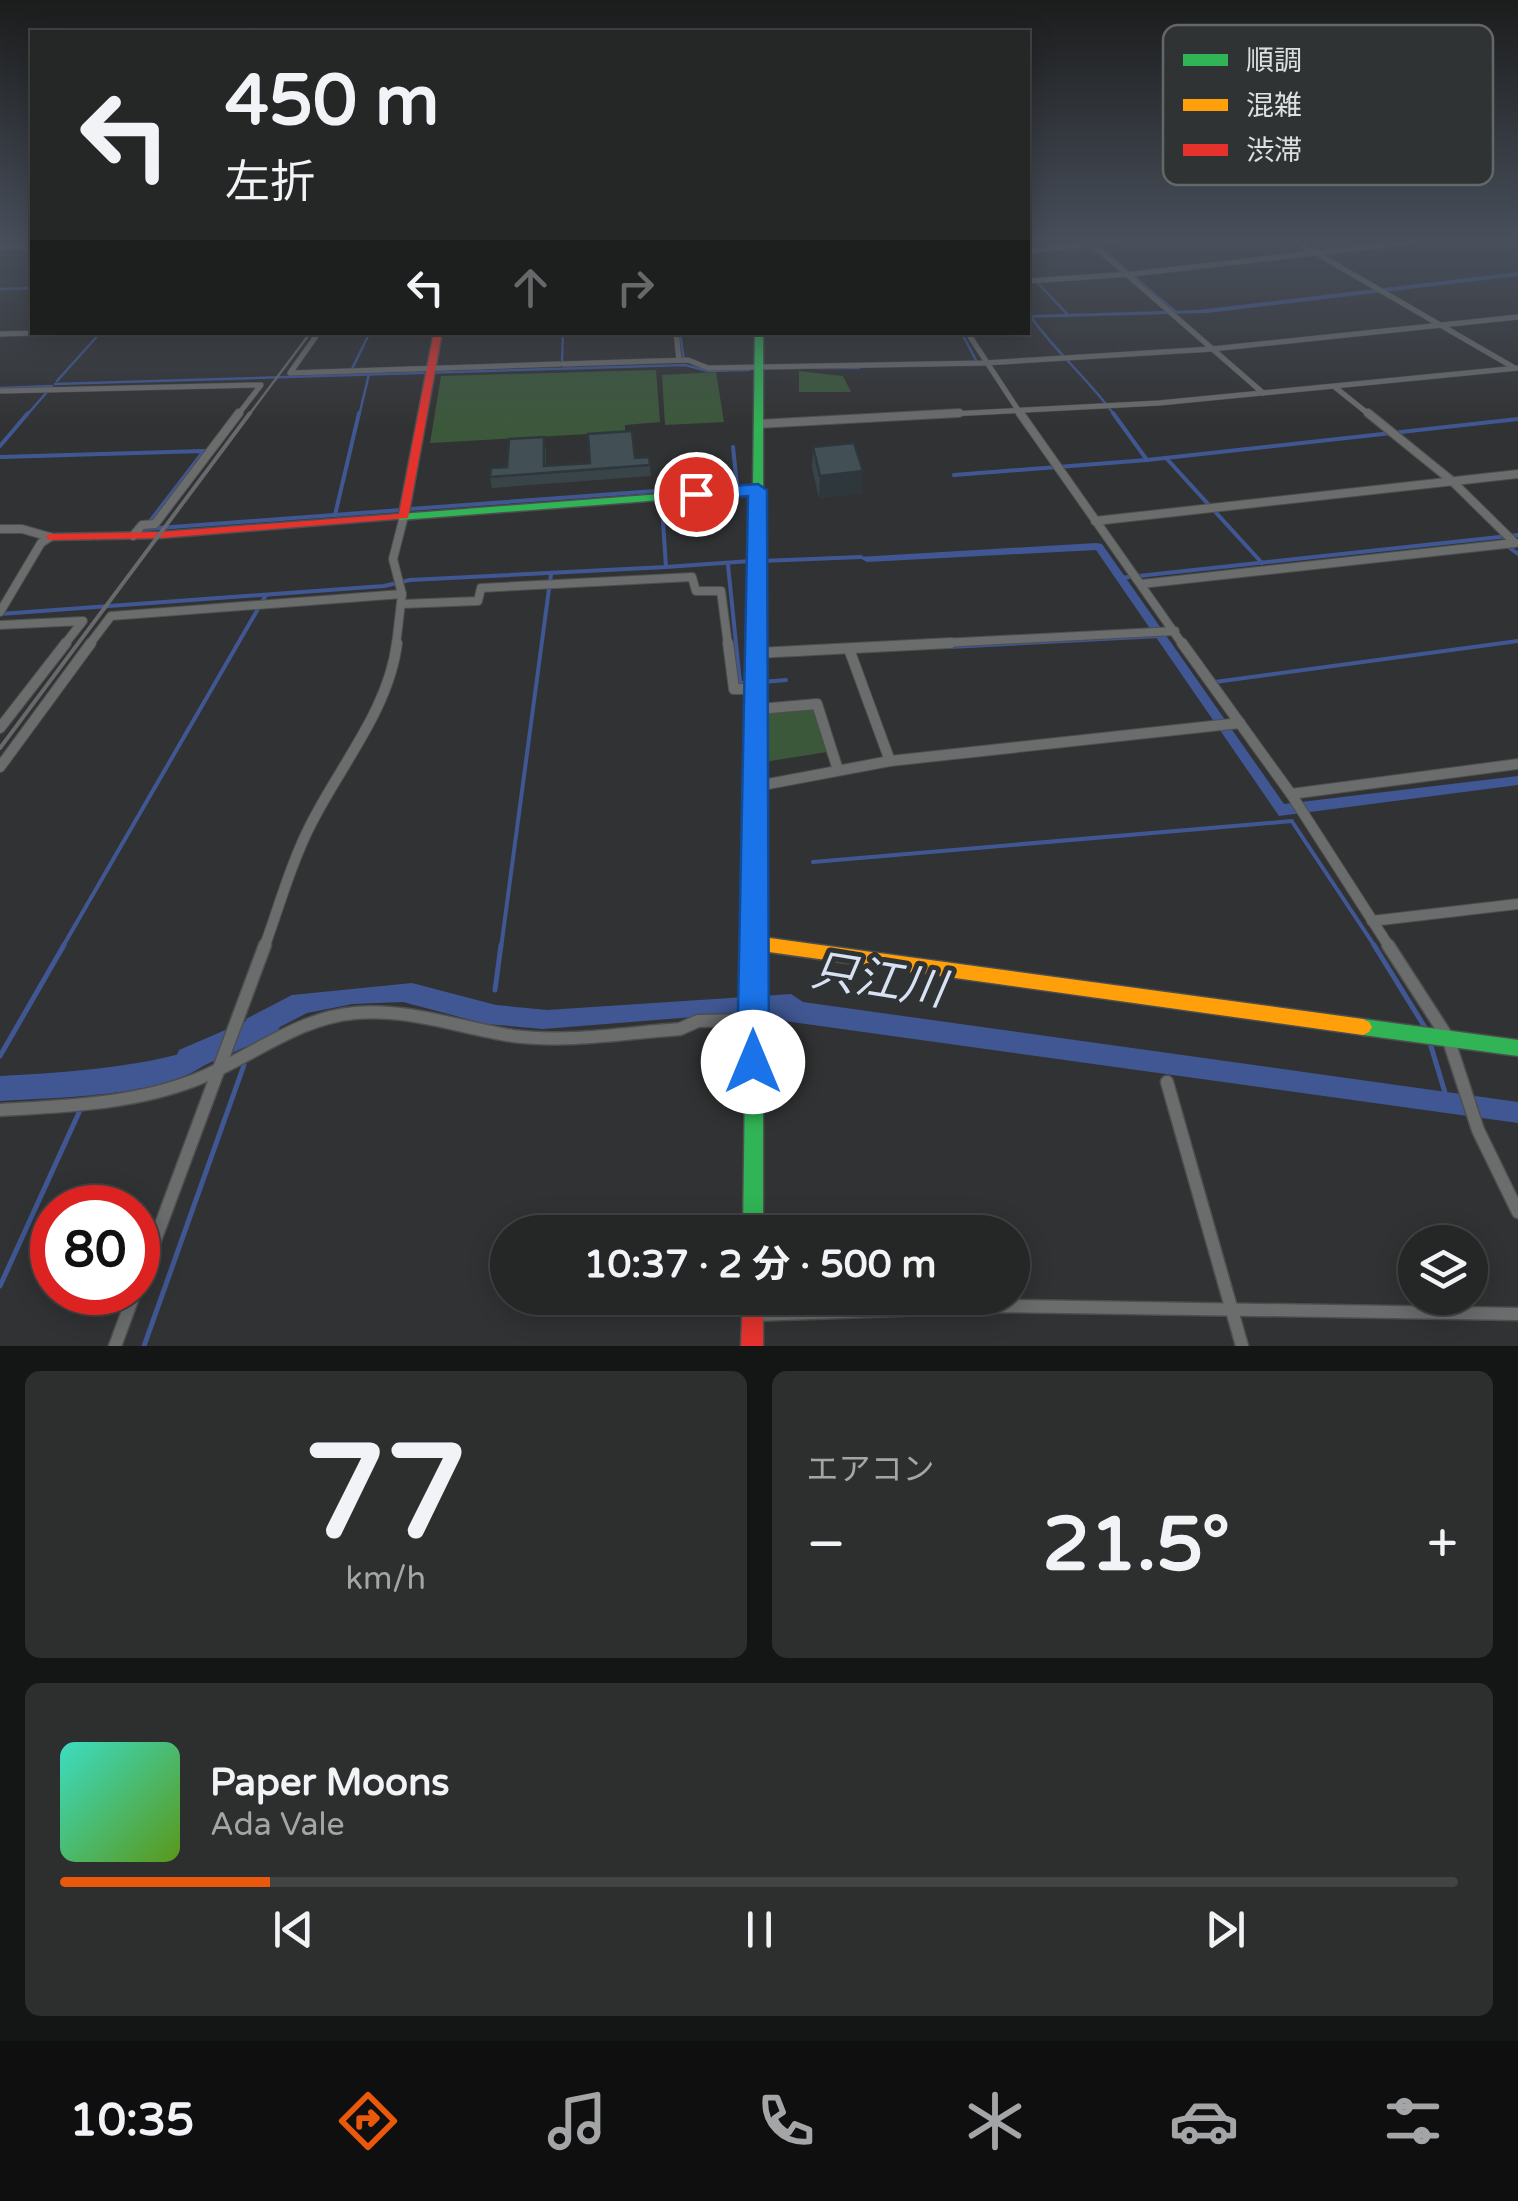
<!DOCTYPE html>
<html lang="ja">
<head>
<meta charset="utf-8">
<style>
	:root { --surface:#252626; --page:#2d2e2e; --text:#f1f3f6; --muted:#a3a5a7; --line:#424343; --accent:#ea580c }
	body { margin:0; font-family:"Varela Round","Noto Sans JP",sans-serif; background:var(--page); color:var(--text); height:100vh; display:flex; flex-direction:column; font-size:38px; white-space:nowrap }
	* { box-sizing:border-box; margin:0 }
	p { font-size:32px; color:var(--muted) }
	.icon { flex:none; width:55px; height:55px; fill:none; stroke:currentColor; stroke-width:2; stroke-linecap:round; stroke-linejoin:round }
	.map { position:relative; height:1346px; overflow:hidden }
	.details { display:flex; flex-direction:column; gap:25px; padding:25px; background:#141515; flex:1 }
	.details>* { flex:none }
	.top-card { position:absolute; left:30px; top:30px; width:1000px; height:305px; border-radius:0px; box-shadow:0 5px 25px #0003,0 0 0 2px var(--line); background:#252626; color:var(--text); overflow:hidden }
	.controls { position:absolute; left:1398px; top:1225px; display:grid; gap:20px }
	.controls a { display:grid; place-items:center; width:90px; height:90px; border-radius:50%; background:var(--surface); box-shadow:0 5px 25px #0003,0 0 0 2px var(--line); font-size:50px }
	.speed { position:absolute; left:30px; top:1185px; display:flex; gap:20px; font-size:50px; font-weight:700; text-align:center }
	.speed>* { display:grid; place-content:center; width:130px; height:130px; border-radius:50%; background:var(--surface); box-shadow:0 5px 25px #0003,0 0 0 2px var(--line); line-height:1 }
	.speed .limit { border:15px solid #d22; background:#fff; color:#111 }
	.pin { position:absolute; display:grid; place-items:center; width:85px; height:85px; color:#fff; margin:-42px; border:5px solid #fff; border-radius:50%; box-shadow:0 2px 10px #0007 }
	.me { position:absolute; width:110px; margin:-55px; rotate:0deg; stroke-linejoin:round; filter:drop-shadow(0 0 8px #0008) }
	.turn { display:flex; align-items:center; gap:35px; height:210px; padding:0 30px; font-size:45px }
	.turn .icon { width:130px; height:130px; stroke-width:2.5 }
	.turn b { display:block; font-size:70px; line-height:85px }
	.lanes { display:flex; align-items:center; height:95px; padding:0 30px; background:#0003; justify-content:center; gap:50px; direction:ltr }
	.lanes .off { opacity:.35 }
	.big { font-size:75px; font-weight:700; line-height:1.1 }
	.details .widget { flex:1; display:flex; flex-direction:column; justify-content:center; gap:15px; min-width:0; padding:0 35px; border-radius:15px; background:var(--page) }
	.details .dial { align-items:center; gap:0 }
	.dial b { font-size:130px; line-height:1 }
	.song { display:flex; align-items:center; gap:30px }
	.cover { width:120px; height:120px; border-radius:15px; background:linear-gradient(135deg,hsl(170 70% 55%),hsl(90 70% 35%)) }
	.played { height:10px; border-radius:5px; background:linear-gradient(90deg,var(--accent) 15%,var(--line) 15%) }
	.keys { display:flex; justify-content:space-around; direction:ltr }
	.heat { display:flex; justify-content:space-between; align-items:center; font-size:55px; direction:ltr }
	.details .tiles { flex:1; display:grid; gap:25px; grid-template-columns:1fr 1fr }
	.widget:last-child { grid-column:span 2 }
	.trip { position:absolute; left:490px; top:1215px; width:540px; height:100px; border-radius:50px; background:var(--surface); box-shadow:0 5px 25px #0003,0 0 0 2px var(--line); font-weight:700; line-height:100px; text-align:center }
	.menu { display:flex; height:160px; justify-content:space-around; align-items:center; background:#0f0f0f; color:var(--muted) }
	.menu .icon { width:70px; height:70px }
	.menu .on { color:var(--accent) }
	.menu b { font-size:45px; color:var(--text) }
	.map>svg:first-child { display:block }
	.green { fill:#3c583b }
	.water { fill:#405793 }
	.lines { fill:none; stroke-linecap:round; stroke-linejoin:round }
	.stream-far2 { stroke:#405793; stroke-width:2.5 }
	.stream-far1 { stroke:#405793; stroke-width:4 }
	.stream { stroke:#405793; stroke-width:5 }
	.river { fill:#405793; fill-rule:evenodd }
	.street-far3-casing { stroke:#4d4e4f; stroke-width:6 }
	.street-far2-casing { stroke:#4d4e4f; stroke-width:10 }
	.street-far1-casing { stroke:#4d4e4f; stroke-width:12 }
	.street-casing { stroke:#4d4e4f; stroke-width:15 }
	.fast-casing { stroke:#4d4e4f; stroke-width:3 }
	.slow-casing { stroke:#4d4e4f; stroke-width:3 }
	.jam-casing { stroke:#4d4e4f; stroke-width:3 }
	.street-far3 { stroke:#6b6c6c; stroke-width:5 }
	.street-far2 { stroke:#6b6c6c; stroke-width:8 }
	.street-far1 { stroke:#6b6c6c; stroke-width:10 }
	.street { stroke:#6b6c6c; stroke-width:12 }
	.fast { fill:#30b455; fill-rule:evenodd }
	.slow { fill:#ff9f0a; fill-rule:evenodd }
	.jam { fill:#e5322d; fill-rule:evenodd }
	.rail-far1 { stroke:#68696a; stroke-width:2.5 }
	.rail { stroke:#68696a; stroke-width:4 }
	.wall { fill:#394449 }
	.shaded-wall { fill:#2e373c }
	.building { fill:#424f55; stroke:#2e373c; stroke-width:2.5 }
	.route { fill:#1a73e8; stroke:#114b97; stroke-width:2.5 }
	.labels { text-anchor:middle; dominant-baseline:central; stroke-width:10; stroke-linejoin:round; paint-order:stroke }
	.near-water-label { font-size:45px; font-style:italic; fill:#d9e1f5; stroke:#303334 }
	.key { fill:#303334; stroke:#646768; stroke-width:2.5 }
	.key-label { font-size:28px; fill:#dde0e0 }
</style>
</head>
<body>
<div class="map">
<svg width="1518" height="1346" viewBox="0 0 1518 1346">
	<rect width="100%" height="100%" fill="#313233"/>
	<!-- green -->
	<g class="green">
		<path d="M656 370 660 422 625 425V432L430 443 441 376Z"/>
		<path d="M799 371 843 376 851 392H799Z"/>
		<path d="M716 372 724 422 665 425 662 375Z"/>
		<path d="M813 709 827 752 764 762V713Z"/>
	</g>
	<!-- water -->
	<g class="water">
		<path d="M1518 272V276L1207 313 1028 318V315L1198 310Z"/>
		<path d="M1096 543 1102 544 1284 804 1518 776V785L1279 816 1096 550 867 562 858 557Z"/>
		<path d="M412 983 496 1005 547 1010 791 994 803 1002 1518 1102V1123L770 1019 769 1011 543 1029 486 1024 403 1002 353 1004 307 1013 251 1042 244 1037 246 1019 292 995Z"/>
		<path d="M208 1046 216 1056C174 1098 58 1097 0 1101V1076C71 1072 139 1068 208 1046Z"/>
	</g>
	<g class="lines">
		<!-- stream-far2 -->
		<g class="stream-far2">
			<path d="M1334 241 1348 247"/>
			<path d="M1117 242 1129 241"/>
			<path d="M1097 245 1176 312"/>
			<path d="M1037 282 1068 315"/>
			<path d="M0 289 32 288"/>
			<path d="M1031 317C1058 355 1088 378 1115 416"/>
			<path d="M680 332 684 361"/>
			<path d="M961 332 977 362"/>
			<path d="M562 363 563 332"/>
			<path d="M818 368H859"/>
			<path d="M352 369 370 332"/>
			<path d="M57 381 101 332"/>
			<path d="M55 384 685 365 708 371 749 370"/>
			<path d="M0 388 52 386"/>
			<path d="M26 416 47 392"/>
			<path d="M359 416 369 374"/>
		</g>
		<!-- stream-far1 -->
		<g class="stream-far1">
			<path d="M1113 413 1147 460"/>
			<path d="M0 446 28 413"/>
			<path d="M0 457 204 451 151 520"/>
			<path d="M1167 459 1262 563"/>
			<path d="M954 475 1147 460 1518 419"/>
			<path d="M410 509 737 485 733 447"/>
			<path d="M335 515 359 413"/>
			<path d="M145 529 401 510"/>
			<path d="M1506 545 1518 554"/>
			<path d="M761 561 861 557"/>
			<path d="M728 565 740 683 752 682"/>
			<path d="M666 567 751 561"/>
			<path d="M1120 578 1518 535"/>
			<path d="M0 614 384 586 410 580 666 567 661 490"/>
			<path d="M949 647 1160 636"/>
			<path d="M761 682 786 680"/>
			<path d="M1215 682 1518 641"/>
			<path d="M1293 823 1376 948"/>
			<path d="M813 862 1292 821"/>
			<path d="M62 948 266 595"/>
			<path d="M501 948 551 574"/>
		</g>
		<!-- stream -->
		<g class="stream">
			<path d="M1374 945 1426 1029"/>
			<path d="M495 990 501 945"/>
			<path d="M1430 1043 1446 1096"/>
			<path d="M0 1056 64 945"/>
			<path d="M0 1286 81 1108"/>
			<path d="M144 1346 244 1065"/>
		</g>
		<!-- river -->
		<path class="river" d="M267 1012 277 1015 281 1024 277 1033 189 1072 179 1068 175 1059 179 1050Z"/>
		<!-- street-far3 casing -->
		<g class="street-far3-casing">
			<g id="street-far3">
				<path d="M1295 241 1513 367"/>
				<path d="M1092 244 1263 393"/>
				<path d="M0 247H32"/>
				<path d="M1028 251 1115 241"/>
				<path d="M1028 281 1133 274 1419 241"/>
				<path d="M319 332 290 373 559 364"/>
				<path d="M676 332 679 360"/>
				<path d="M967 332 1022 416"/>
				<path d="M0 334 74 332"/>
				<path d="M563 364 688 360 708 368 985 363 1212 349 1518 317"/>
				<path d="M1336 388 1371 416"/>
				<path d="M0 391 261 385 237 416"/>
				<path d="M911 416 1159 403 1518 368"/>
			</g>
		</g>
		<!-- street-far2 casing -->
		<g class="street-far2-casing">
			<g id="street-far2">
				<path d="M1020 413 1183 645"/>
				<path d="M1368 413 1452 481 1515 543"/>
				<path d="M758 424 959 413"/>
				<path d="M1095 521 1518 474"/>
				<path d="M0 529H22L50 537"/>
				<path d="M133 536 142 525 155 524 239 413"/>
				<path d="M1141 584 1515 543"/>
				<path d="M402 604 478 601 481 588 692 577 696 591H721L728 645"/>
				<path d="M0 612 41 543 50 537"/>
				<path d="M0 625 83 621 64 645"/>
				<path d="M89 645 111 616 402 594"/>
				<path d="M396 645 402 594 393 559 404 516"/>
				<path d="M904 645 1175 631"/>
			</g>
		</g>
		<!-- street-far1 casing -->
		<g class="street-far1-casing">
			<g id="street-far1">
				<path d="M728 643 734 689H756"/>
				<path d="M1182 643 1291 794 1390 948"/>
				<path d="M849 649 890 761"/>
				<path d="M758 653 951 643"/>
				<path d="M758 709 817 704 838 770"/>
				<path d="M0 728 66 643"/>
				<path d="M0 767 91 643"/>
				<path d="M757 786 890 761 1240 723"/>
				<path d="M1291 794 1518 764"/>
				<path d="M1372 921 1518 904"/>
				<path d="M264 948C279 907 291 863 311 824 340 766 389 709 397 643"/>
			</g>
		</g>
		<!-- street casing -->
		<g class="street-casing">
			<g id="street">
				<path d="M1388 945 1448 1038 1478 1130 1518 1212"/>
				<path d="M1167 1082 1242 1346"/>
				<path d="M0 1110C66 1106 133 1104 195 1080 249 1059 296 1018 355 1013 409 1008 461 1028 513 1036 569 1043 625 1033 680 1029L698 1021 750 1020"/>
				<path d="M138 1286 265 945"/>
				<path d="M756 1315 1008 1306 1518 1314"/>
				<path d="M115 1346 135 1292"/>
			</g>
		</g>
		<!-- fast casing -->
		<g class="fast-casing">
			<g id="fast">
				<path d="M755 332H763V1232H743L753 493 400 520 395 517 400 514 753 487Z"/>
				<path d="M1363 1019 1518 1040V1056L1363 1035 1357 1032 1354 1027 1357 1022Z"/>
			</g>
		</g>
		<!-- slow casing -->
		<g class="slow-casing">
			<path id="slow" d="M754 936 1363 1019 1369 1022 1372 1027 1369 1032 1363 1035 754 950 748 948 746 943 748 938Z"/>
		</g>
		<!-- jam casing -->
		<g class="jam-casing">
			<g id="jam">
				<path d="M434 332H442L408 518 160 538 50 540 45 537 50 534 160 532 399 514Z"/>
				<path d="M743 1298H763V1346H741Z"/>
			</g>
		</g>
		<!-- street-far3 -->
		<use href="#street-far3" class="street-far3"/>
		<!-- street-far2 -->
		<use href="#street-far2" class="street-far2"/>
		<!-- street-far1 -->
		<use href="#street-far1" class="street-far1"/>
		<!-- street -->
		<use href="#street" class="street"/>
		<!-- fast -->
		<use href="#fast" class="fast"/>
		<!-- slow -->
		<use href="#slow" class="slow"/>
		<!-- jam -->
		<use href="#jam" class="jam"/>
		<!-- rail-far1 -->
		<path class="rail-far1" d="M248 416 311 332"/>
		<!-- rail -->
		<path class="rail" d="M0 748 250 413"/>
	</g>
	<!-- wall -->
	<g class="wall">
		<path d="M813 447 862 493 819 498 812 468Z"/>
		<path d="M546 448V466L649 457 651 476 492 488 490 477Z"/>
	</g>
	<!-- shaded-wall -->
	<path class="shaded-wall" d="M863 471 862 493 819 498 820 476Z"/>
	<!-- building -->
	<g class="building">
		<path d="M632 431 635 458 649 457 650 465 490 477 491 468 507 467 509 439 544 437V466L590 463 588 434Z"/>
		<path d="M854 443 863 471 820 476 813 447Z"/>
	</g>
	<!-- sky -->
	<linearGradient id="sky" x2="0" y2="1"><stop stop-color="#1b1c1c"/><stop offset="0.56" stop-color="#484f5b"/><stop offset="1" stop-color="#484f5b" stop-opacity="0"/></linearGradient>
	<rect width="1518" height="429" fill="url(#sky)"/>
	<!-- route -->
	<path class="route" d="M758 484 767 490 769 1062 764 1072 753 1076 742 1072 737 1062 748 496 696 500 687 494 696 489Z"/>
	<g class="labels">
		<!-- near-water labels -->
		<g class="near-water-label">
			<text transform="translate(878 981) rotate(9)">只江川</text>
		</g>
	</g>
	<!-- legend -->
	<rect x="1163" y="25" width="330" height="160" rx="15" class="key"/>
	<rect x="1183" y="54" width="45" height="12" fill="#30b455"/>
	<rect x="1183" y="99" width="45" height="12" fill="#ff9f0a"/>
	<rect x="1183" y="144" width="45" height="12" fill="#e5322d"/>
	<g class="key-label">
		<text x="1246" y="70">順調</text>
		<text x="1246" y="115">混雑</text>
		<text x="1246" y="160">渋滞</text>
	</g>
</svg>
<div class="controls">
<a><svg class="icon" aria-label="layers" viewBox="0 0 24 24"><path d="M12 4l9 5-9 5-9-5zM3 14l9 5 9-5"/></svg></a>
</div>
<div class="speed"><div class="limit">80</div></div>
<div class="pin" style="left:696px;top:494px;background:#d93025"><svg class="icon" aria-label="arrive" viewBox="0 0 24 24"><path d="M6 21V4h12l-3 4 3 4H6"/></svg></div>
<svg class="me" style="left:753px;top:1062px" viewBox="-20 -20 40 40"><circle r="19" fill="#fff"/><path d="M0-13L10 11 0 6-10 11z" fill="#1a73e8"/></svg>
<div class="trip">10:37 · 2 分 · 500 m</div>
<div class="top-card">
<div class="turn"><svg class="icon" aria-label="left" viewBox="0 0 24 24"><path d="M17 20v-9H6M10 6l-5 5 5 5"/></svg><div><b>450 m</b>左折</div></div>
<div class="lanes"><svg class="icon" aria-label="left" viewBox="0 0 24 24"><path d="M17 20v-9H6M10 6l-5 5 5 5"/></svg><svg class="icon off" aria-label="ahead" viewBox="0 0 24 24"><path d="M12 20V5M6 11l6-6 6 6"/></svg><svg class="icon off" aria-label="right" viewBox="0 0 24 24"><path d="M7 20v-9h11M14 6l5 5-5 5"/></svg></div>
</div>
</div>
<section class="details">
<div class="tiles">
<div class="widget dial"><b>77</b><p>km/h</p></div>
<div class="widget"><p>エアコン</p>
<div class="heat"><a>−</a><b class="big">21.5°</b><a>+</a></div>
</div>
<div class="widget">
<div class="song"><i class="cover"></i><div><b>Paper Moons</b><p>Ada Vale</p></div></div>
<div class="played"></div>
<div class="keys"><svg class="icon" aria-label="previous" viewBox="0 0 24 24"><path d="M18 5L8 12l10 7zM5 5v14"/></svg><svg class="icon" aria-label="pause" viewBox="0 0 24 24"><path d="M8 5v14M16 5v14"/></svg><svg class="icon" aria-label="next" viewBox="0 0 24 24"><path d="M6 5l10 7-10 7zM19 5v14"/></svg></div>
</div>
</div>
</section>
<nav class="menu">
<b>10:35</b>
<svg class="icon on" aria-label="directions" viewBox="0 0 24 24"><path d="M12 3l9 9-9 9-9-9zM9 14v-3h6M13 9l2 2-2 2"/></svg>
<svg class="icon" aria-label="music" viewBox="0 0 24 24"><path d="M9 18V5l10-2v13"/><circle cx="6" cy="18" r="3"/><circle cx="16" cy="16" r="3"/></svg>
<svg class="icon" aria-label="phone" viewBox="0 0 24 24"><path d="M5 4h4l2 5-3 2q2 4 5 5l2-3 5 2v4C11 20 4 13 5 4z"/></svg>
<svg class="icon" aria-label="climate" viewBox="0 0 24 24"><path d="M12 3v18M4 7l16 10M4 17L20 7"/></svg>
<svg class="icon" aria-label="car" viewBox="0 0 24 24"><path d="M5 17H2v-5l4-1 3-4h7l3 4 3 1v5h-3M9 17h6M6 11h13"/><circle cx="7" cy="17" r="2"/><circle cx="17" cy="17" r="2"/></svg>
<svg class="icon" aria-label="filters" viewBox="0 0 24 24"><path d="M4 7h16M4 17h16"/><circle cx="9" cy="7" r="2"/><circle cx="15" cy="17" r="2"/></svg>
</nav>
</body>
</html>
